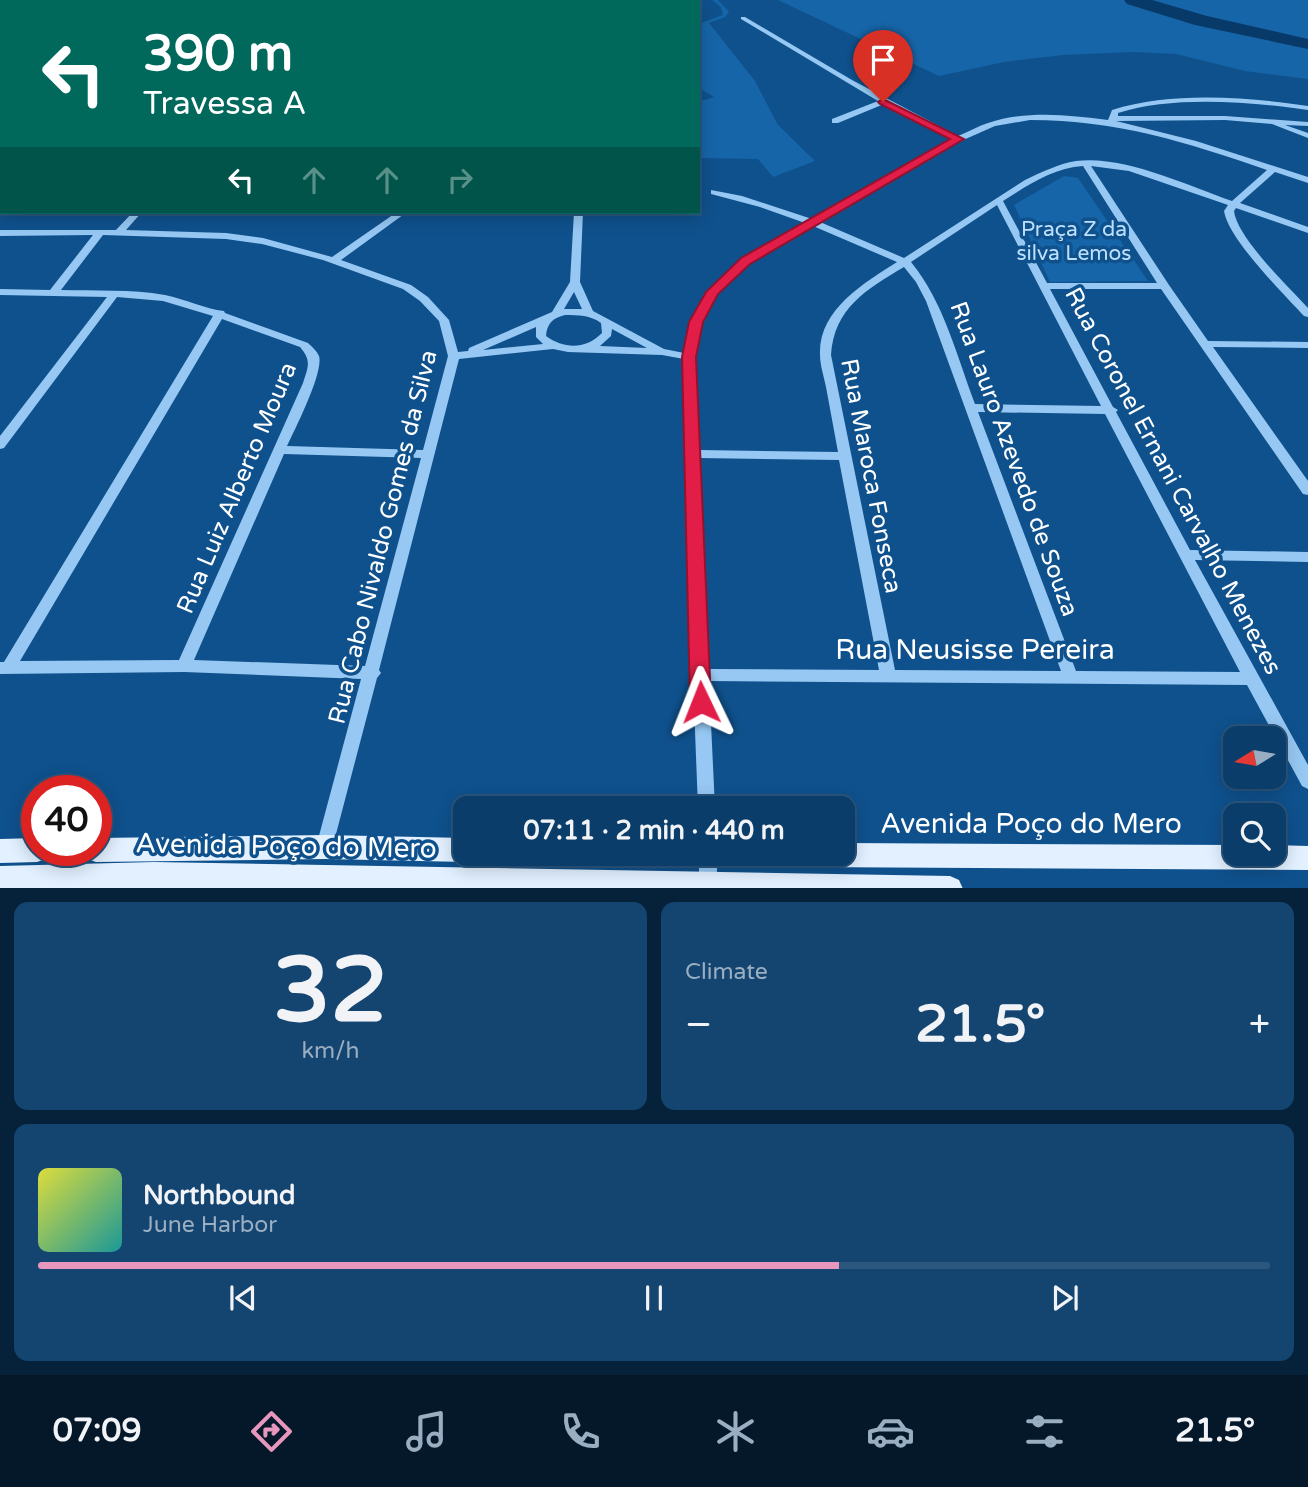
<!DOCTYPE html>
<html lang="en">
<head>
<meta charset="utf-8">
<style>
	:root { --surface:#0b3d6a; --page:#144470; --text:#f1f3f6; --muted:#9aaec1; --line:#2b567e; --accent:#e797bd }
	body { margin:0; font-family:"Varela Round",sans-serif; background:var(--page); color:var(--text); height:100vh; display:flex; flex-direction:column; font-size:26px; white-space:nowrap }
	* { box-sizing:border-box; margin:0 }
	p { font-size:23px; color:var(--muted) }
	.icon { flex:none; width:38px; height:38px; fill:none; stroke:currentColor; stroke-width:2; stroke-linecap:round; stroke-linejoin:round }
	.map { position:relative; height:888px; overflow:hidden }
	.side { display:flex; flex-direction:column; gap:14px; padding:14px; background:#06223a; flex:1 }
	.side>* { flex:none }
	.guide { position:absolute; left:0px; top:0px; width:700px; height:214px; box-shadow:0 4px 18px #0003,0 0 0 2px var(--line); background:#00695c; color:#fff; overflow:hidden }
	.needle { width:46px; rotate:259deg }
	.tools { position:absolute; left:1223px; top:726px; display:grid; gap:14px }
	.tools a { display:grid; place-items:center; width:63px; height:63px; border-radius:14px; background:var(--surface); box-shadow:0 4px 18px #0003,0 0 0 2px var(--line); font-size:35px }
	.speed { position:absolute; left:21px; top:775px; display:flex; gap:14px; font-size:35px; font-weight:700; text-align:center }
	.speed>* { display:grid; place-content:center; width:91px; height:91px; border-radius:50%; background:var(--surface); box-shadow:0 4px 18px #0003,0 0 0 2px var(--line); line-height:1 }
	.speed .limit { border:10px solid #d22; background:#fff; color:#111 }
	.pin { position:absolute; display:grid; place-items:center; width:60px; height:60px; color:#fff; margin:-72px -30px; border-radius:50% 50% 50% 0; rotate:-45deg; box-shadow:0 0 7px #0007 }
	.pin .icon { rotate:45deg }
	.me { position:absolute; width:77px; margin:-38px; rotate:358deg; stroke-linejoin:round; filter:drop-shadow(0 0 5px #0008) }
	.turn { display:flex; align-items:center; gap:24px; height:147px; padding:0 28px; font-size:32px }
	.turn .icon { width:91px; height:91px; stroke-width:2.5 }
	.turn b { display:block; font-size:49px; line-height:60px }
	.lanes { display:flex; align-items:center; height:66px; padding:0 28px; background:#0003; justify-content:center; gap:35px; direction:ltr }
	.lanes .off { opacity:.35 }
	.big { font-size:52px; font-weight:700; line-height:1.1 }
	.side .tile { flex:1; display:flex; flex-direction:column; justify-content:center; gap:10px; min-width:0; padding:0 24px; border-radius:14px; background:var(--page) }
	.side .dial { align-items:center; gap:0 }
	.dial b { font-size:91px; line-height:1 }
	.song { display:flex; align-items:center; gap:21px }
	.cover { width:84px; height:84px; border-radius:10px; background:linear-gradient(135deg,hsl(60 70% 55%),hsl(180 70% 35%)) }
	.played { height:7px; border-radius:4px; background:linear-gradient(90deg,var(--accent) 65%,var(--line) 65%) }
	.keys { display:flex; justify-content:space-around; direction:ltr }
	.heat { display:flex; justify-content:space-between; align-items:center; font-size:38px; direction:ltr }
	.side .tiles { flex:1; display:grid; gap:14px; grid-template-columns:1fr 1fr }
	.tile:last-child { grid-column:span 2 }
	.trip { position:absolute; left:453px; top:796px; width:402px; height:70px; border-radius:14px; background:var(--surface); box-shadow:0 4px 18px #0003,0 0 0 2px var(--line); font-weight:700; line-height:70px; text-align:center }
	.dock { display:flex; height:112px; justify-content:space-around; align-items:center; background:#04182a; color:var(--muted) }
	.dock .icon { width:49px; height:49px }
	.dock .on { color:var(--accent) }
	.dock b { font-size:32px; color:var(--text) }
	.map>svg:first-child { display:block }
	.green { fill:#1665a8 }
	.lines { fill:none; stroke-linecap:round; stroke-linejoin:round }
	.stream { stroke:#87c5f7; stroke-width:3.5 }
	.river { fill:#083a69; fill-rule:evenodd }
	.minor { fill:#96c8f3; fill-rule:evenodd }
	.major { fill:#e2f0ff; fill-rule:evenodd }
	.route { fill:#e11d48; stroke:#92132f; stroke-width:2 }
	.labels { text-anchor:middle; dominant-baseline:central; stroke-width:7; stroke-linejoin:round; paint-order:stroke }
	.far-park-label { font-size:21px; fill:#bde0fe; stroke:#0f518d }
	.street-label { font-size:24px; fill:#fff; stroke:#0f518d }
	.near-street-label { font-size:28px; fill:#fff; stroke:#0f518d }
</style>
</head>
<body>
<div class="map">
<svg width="1308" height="889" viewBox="0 0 1308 889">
	<rect width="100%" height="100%" fill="#0f518d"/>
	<!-- green -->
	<g class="green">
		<path d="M712 0H718L729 12 725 17 709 23 755 81 778 125 815 161 773 177 758 159 698 158V102L714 97 698 87V24L723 15 721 7Z"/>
		<path d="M778 0H1308V79L1245 71 1176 54 1133 52 1063 55 1004 62 939 76Z"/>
		<path d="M1064 176 1078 178 1148 281 1050 282 1014 205Z"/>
	</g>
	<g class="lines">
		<!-- stream -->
		<path class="stream" d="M1304 44 1308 45"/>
		<!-- river -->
		<path class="river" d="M1124 0H1152L1207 16 1308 39V49L1195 25 1127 4Z"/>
		<!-- minor -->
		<g class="minor">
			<path d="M292 0H299L290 2Z"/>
			<rect x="590" y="0" width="6" height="2"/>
			<path d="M741 17H745L852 80 958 136C968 132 978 126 988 123 1027 110 1069 115 1108 120L1112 110C1172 91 1247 97 1308 106V110C1252 102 1173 95 1118 113V116H1225L1308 122V126L1285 125 1308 133V138L1272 124 1225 120 1116 121 1196 141 1308 177V183L1275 172 1240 203 1308 227V233L1236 208 1234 211C1237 238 1289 287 1308 308V317L1304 316C1284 294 1228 239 1224 211L1228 205 1129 171 1091 166 1169 285 1208 341 1308 342V348L1213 347 1308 481V495L1303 494 1161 289H1050L1113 407 1118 410 1116 412 1190 550 1308 552V562L1195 560 1308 765V789L1302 786 1247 685 709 681 715 808H698L693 679 691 675 693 671 684 359 662 355 568 352 553 349 459 359 379 670 381 673 377 678 331 853 325 856 319 853 316 847 361 679 184 672 0 674V662H4L213 316 163 301 117 297 4 448 0 449V436L107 297 0 295V289L50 290 93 235 0 236V230H116L133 212H142L126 230 226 233 263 238 332 257 397 212H407L341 260 411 285 428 297 449 320 458 352 468 351 469 348 552 312 570 282 574 212H583L580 282 593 311 664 349 684 353C703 275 741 259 805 223L760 207 711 194V190L742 196 812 219 952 139 884 104 838 123H832V119L878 101 741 19ZM1030 120C1117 120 1186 142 1267 170L1232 201C1186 185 1124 155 1076 161 1058 164 1042 172 1025 180L904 258 820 222 961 141 995 126ZM1083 166 1157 283H1047L1003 201C1028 185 1053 168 1083 166ZM997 205 1101 406 975 404C957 357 944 302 911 262ZM813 226 897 262C864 283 818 310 820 355 820 365 824 377 826 387 830 409 834 430 838 452L699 450C697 420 693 389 695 359 696 322 719 285 748 263 768 249 792 238 813 226ZM103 235 226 239 262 244 323 260 403 289 420 301 439 321 448 356 423 450 287 446C295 429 324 372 319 356 317 351 311 346 308 343L225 313 224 311C205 309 185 299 165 295 131 289 95 291 61 290ZM904 267 916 282 926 301 1061 671 895 670 831 355C834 308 867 289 904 267ZM574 292 582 309H564ZM565 315C579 315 590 315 601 323L602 333C585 350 564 349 546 336 547 323 553 318 565 315ZM222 319 300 347C312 361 308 367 303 383L179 660 20 661ZM536 327V337L543 344 483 350ZM612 329 647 348 600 346 611 336ZM978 412 1105 414 1240 672 1076 671ZM284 454 421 458 365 666 194 660ZM699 458 839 460 879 670 708 669Z"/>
			<path d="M699 854H717V883L715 889H701L699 883Z"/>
		</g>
		<!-- major -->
		<g class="major">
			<path d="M325 835 466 838V854H477L475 859 466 862 325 859 96 862 87 859 83 850H96V838Z"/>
			<path d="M37 838V850H50L46 859 37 862 0 863V839Z"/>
			<path d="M844 843 1236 845V854H1274V845L1308 846V870L627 866 618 863 614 854H844Z"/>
			<path d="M154 862 950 876 959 880 963 889H0V866Z"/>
		</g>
	</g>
	<!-- route -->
	<path class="route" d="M883 99 964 139 750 264 718 294 703 322 696 357 711 702 708 708 701 710 693 708 690 702 682 357 689 322 706 292 741 258 950 139 880 104 878 102Z"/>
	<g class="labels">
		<!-- far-park labels -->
		<g class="far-park-label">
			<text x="1074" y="229">Praça Z da<tspan x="1074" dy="24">silva Lemos</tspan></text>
		</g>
		<!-- street labels -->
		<g class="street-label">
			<text transform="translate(1014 459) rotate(70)">Rua Lauro Azevedo de Souza</text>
			<text transform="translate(871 476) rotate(79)">Rua Maroca Fonseca</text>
			<text transform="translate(1173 481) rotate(62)">Rua Coronel Ernani Carvalho Menezes</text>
			<text transform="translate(237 488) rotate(-67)">Rua Luiz Alberto Moura</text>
			<text transform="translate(383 537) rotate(-76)">Rua Cabo Nivaldo Gomes da Silva</text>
		</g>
		<!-- near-street labels -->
		<g class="near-street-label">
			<text x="975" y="650">Rua Neusisse Pereira</text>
			<text x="1031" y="824">Avenida Poço do Mero</text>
			<text transform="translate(286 846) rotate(1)">Avenida Poço do Mero</text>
		</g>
	</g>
</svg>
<div class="tools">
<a><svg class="needle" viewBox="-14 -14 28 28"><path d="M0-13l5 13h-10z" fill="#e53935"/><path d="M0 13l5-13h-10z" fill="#9aaec1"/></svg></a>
<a><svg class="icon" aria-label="search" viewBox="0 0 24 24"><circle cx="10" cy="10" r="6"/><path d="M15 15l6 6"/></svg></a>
</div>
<div class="speed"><div class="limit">40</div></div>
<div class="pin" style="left:883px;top:102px;background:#d93025"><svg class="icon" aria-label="arrive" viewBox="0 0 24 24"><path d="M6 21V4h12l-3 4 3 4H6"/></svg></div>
<svg class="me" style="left:701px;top:702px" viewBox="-20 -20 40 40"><path d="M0-17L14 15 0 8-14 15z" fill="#e11d48" stroke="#fff" stroke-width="4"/></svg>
<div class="trip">07:11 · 2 min · 440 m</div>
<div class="guide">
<div class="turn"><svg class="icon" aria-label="left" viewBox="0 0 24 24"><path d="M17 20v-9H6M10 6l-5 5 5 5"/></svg><div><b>390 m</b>Travessa A</div></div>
<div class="lanes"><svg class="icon" aria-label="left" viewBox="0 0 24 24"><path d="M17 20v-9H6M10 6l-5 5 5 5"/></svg><svg class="icon off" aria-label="ahead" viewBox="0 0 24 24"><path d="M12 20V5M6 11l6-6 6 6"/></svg><svg class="icon off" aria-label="ahead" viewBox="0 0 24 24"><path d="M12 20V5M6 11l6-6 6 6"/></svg><svg class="icon off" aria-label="right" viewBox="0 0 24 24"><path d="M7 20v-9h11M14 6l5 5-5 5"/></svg></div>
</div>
</div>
<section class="side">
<div class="tiles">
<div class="tile dial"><b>32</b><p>km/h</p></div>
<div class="tile"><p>Climate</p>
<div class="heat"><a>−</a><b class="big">21.5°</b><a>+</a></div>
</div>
<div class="tile">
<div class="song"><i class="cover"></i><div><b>Northbound</b><p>June Harbor</p></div></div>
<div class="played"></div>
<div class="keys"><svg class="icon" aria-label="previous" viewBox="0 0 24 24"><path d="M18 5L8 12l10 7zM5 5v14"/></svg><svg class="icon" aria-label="pause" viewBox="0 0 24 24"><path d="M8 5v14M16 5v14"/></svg><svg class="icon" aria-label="next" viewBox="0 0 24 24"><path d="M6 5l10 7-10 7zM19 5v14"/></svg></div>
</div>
</div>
</section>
<nav class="dock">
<b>07:09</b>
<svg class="icon on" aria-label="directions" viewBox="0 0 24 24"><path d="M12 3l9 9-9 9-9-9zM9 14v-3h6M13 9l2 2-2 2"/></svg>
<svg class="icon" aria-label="music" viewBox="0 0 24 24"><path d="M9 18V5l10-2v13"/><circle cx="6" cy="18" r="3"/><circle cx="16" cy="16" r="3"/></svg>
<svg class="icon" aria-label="phone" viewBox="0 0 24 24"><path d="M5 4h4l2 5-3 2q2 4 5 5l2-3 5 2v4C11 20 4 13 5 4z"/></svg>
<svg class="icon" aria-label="climate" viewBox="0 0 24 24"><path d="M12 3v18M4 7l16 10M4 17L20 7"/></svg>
<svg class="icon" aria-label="car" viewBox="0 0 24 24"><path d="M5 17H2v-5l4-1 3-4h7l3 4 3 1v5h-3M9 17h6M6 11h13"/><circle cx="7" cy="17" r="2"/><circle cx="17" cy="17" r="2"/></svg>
<svg class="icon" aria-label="filters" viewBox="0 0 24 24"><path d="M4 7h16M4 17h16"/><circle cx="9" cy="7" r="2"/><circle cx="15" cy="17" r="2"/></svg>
<b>21.5°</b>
</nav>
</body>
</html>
